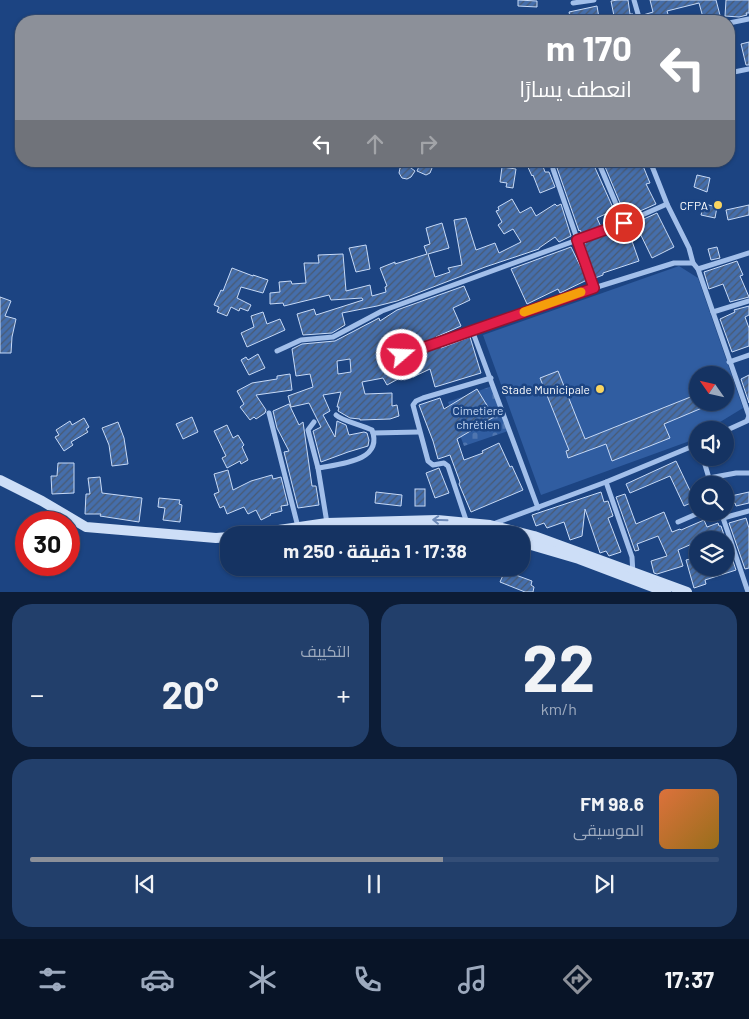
<!DOCTYPE html>
<html lang="ar">
<head>
<meta charset="utf-8">
<style>
	:root { --surface:#153362; --page:#223f6b; --text:#f1f3f6; --muted:#9daabe; --line:#344e77; --accent:#8c9099 }
	body { margin:0; font-family:Barlow,Cairo,sans-serif; background:var(--page); color:var(--text); direction:rtl; height:100vh; display:flex; flex-direction:column; font-size:19px; white-space:nowrap }
	* { box-sizing:border-box; margin:0 }
	p { font-size:16px; color:var(--muted) }
	.icon { flex:none; width:28px; height:28px; fill:none; stroke:currentColor; stroke-width:2; stroke-linecap:round; stroke-linejoin:round }
	.map { position:relative; height:592px; overflow:hidden; direction:ltr }
	.drawer { display:flex; flex-direction:column; gap:12px; padding:12px; background:#0c1c36; flex:1 }
	.drawer>* { flex:none }
	.hud { position:absolute; left:15px; top:15px; width:720px; height:152px; border-radius:20px; box-shadow:0 1px 4px #0004,0 0 0 1px var(--line); direction:rtl; background:#8c9099; color:#fff; overflow:hidden }
	.needle { width:32px; rotate:304deg }
	.buttons { position:absolute; left:689px; top:366px; display:grid; gap:10px }
	.buttons a { display:grid; place-items:center; width:45px; height:45px; border-radius:50%; background:var(--surface); box-shadow:0 1px 4px #0004,0 0 0 1px var(--line); font-size:25px }
	.speed { position:absolute; left:15px; top:511px; display:flex; gap:10px; font-size:25px; font-weight:700; text-align:center }
	.speed>* { display:grid; place-content:center; width:65px; height:65px; border-radius:50%; background:var(--surface); box-shadow:0 1px 4px #0004,0 0 0 1px var(--line); line-height:1 }
	.speed .limit { border:8px solid #d22; background:#fff; color:#111 }
	.pin { position:absolute; display:grid; place-items:center; width:42px; height:42px; color:#fff; margin:-21px; border:2px solid #fff; border-radius:50%; box-shadow:0 1px 5px #0007 }
	.me { position:absolute; width:55px; margin:-28px; rotate:71deg; stroke-linejoin:round; filter:drop-shadow(0 0 4px #0008) }
	.turn { display:flex; align-items:center; gap:18px; height:105px; padding:0 20px; font-size:22px }
	.turn .icon { width:65px; height:65px; stroke-width:2.5 }
	.turn b { display:block; font-size:35px; line-height:42px }
	.lanes { display:flex; align-items:center; height:48px; padding:0 20px; background:#0003; justify-content:center; gap:25px; direction:ltr }
	.lanes .off { opacity:.35 }
	.big { font-size:38px; font-weight:700; line-height:1.1 }
	.drawer .card { flex:1; display:flex; flex-direction:column; justify-content:center; gap:8px; min-width:0; padding:0 18px; border-radius:20px; background:var(--page) }
	.drawer .dial { align-items:center; gap:0 }
	.dial b { font-size:65px; line-height:1 }
	.song { display:flex; align-items:center; gap:15px }
	.cover { width:60px; height:60px; border-radius:8px; background:linear-gradient(135deg,hsl(20 70% 55%),hsl(40 70% 35%)) }
	.played { height:5px; border-radius:2px; background:linear-gradient(90deg,var(--accent) 60%,var(--line) 60%) }
	.keys { display:flex; justify-content:space-around; direction:ltr }
	.heat { display:flex; justify-content:space-between; align-items:center; font-size:28px; direction:ltr }
	.drawer .tiles { flex:1; display:grid; gap:12px; grid-template-columns:1fr 1fr }
	.card:last-child { grid-column:span 2 }
	.trip { position:absolute; left:220px; top:526px; width:310px; height:50px; border-radius:20px; background:var(--surface); box-shadow:0 1px 4px #0004,0 0 0 1px var(--line); font-weight:700; line-height:50px; text-align:center; direction:rtl }
	.tabs { display:flex; height:80px; justify-content:space-around; align-items:center; background:#081427; color:var(--muted) }
	.tabs .icon { width:35px; height:35px }
	.tabs .current { color:var(--accent) }
	.tabs b { font-size:22px; color:var(--text) }
	.map>svg:first-child { display:block }
	.green { fill:#305da1; fill-rule:evenodd }
	.cemetery { fill:url(#cemetery-stones) }
	.building { fill:url(#building-hatch); stroke:#c7daf7; fill-rule:evenodd }
	.lines { fill:none; stroke-linecap:round; stroke-linejoin:round }
	.street { stroke:#a2bfea; stroke-width:5 }
	.secondary { stroke:#cddef7; stroke-width:10 }
	.oneway { stroke:#6c89b7 }
	.route-casing { stroke:#92132f; stroke-width:12 }
	.route { stroke:#e11d48; stroke-width:9 }
	.slow { stroke:#f59e0b; stroke-width:9 }
	.poi-dot { fill:#fad560; stroke:#1c4482; stroke-width:2 }
	.labels { text-anchor:middle; dominant-baseline:central; stroke-width:5; stroke-linejoin:round; paint-order:stroke }
	.poi-label { font-size:12px; fill:#fff; stroke:#1c4482; text-anchor:end }
	.park-label { font-size:12px; fill:#c7daf7; stroke:#1c4482 }
</style>
</head>
<body>
<div class="map">
<svg width="749" height="592" viewBox="0 0 749 592">
	<defs>
		<pattern id="cemetery-stones" width="16" height="16" patternUnits="userSpaceOnUse" patternTransform="scale(1.25)"><rect width="16" height="16" fill="#305da1"/><path d="M2 7V4a2 2 0 0 1 4 0v3zM10 15v-3a2 2 0 0 1 4 0v3z" fill="#4f75af"/></pattern>
		<pattern id="building-hatch" width="6" height="6" patternUnits="userSpaceOnUse" patternTransform="scale(1.25)"><rect width="6" height="6" fill="#456eab"/><path d="M-1 1l2-2M0 6l6-6M5 7l2-2" fill="none" stroke="#495a72"/></pattern>
	</defs>
	<rect width="100%" height="100%" fill="#1c4482"/>
	<!-- green -->
	<path class="green" d="M679 266 698 278 743 408 707 430H698L697 436 687 442 541 495 483 335ZM698 375H725V402H698Z"/>
	<!-- cemetery -->
	<path class="cemetery" d="M492 386 508 431 464 446 448 402Z"/>
	<!-- building -->
	<g class="building">
		<path d="M518 0 537 1V7L518 6Z"/>
		<path d="M618 0H628L630 14H633L636 21H615L611 1Z"/>
		<path d="M650 0H716L721 19 704 21 699 3 667 11 670 21H644L643 15 653 12Z"/>
		<path d="M726 0H749V13H746L747 15 739 17 725 16Z"/>
		<path d="M597 6 599 18 582 21H571L569 12Z"/>
		<path d="M749 42V65H746L741 44Z"/>
		<path d="M424 161 431 164 432 168 430 173 426 175 417 171 420 164Z"/>
		<path d="M525 161H541L545 172H549L555 187 540 193 533 175 532 176Z"/>
		<path d="M571 161H592L614 210 597 218 601 227 582 234 580 230 579 231 557 168Z"/>
		<path d="M605 161H641L650 183 646 184 656 204 631 215 628 208 623 210 603 162Z"/>
		<path d="M407 165 415 171 411 177 407 179 402 178 399 173 400 168Z"/>
		<path d="M502 167 516 169 513 188 506 187 507 183 500 182Z"/>
		<path d="M697 175 710 178 707 192 694 187Z"/>
		<path d="M512 199 520 213 531 207 536 216 555 204 557 206 561 204 571 236 559 242 555 237 539 248V249L485 267 397 301 377 306 342 313 345 325 332 333 303 335 297 314 314 309 316 315 363 300 362 298 331 300 329 295 284 306 283 303 270 304V293L280 292 279 282 291 281 292 284 306 283 304 263H319L318 255 343 254 346 291 370 285 372 296 386 292 385 287 387 286 380 268 395 262V264L427 254 424 246 430 244 426 228 442 223 449 248 428 254 435 277 450 272 448 268 462 265 454 220 466 218 476 250 495 243 499 253 521 242 513 229 504 234 498 225 502 222 496 211 499 210 498 207Z"/>
		<path d="M704 204 717 207 715 218 701 215Z"/>
		<path d="M749 205V215L728 220 726 210Z"/>
		<path d="M657 213 674 247 652 258 635 223Z"/>
		<path d="M627 227 639 261 603 273V275L595 278 584 244 586 243 585 242Z"/>
		<path d="M366 245 370 269 356 272 349 248Z"/>
		<path d="M571 247 587 280 560 293 558 289 527 304 511 269Z"/>
		<path d="M717 247 720 258 711 260 708 249Z"/>
		<path d="M737 261 743 275 740 276 749 297 730 302 723 284 709 289 704 272Z"/>
		<path d="M232 268 253 276V275L268 280 263 293 241 287 237 298 251 305 248 311 240 308 239 311 231 307 227 316 217 312 219 307 214 305 221 290 223 291Z"/>
		<path d="M464 286 470 300 453 308 461 326 436 337 437 338 405 349 402 343 390 349 397 364 408 357 441 346V348L470 337 481 373 435 387 430 369 413 377 411 372 387 385 383 378 362 382 365 394 392 393V406L397 405 399 416 390 419 360 420V419L350 418 338 411 339 407H337L341 392 323 395 330 411 323 415 335 437 337 421 346 425 349 435 364 432 367 433 369 440 368 446 348 452 321 462 313 431 321 427 309 403 291 407 288 396 313 387 310 374 296 376 292 349 302 344 335 341 379 318 380 321 397 310ZM350 359 351 372 338 374 337 361Z"/>
		<path d="M0 297 11 301 5 316 16 319 12 337 11 353H0Z"/>
		<path d="M749 306V315L745 317 749 328V346L732 352 720 319 735 312 734 310Z"/>
		<path d="M263 312 267 324 280 319 285 330 247 347 241 333 254 327 251 316Z"/>
		<path d="M258 354 265 368 249 375 241 360 246 357 248 360Z"/>
		<path d="M558 371 585 439 698 394V402H700L702 408 664 424 670 438 612 461 606 444 568 458 566 451 569 450 540 378Z"/>
		<path d="M290 374 292 390 256 395 266 410 265 413 256 419 254 417 250 420 240 407 244 404 237 391 252 383 277 379V376Z"/>
		<path d="M749 375V403L741 379Z"/>
		<path d="M477 389 494 417 457 439 464 460 483 453 482 451 499 443 510 467 512 466 523 490 471 512 459 484 460 482 450 455 438 459 433 441 419 405 440 398 444 409Z"/>
		<path d="M289 404 299 425 303 422 312 486H316L319 505 298 508 284 452 289 451 277 428 273 411Z"/>
		<path d="M192 417 198 432 183 439 176 424Z"/>
		<path d="M84 418 89 427 86 429 88 432 71 442 73 445 64 451 55 437 59 435 56 430 70 421 72 425Z"/>
		<path d="M118 422 124 438 128 464 112 466 109 445 102 428Z"/>
		<path d="M227 425 233 438 238 435 244 445 242 447 248 460 241 464 240 461 227 468 222 458 226 456 214 431Z"/>
		<path d="M676 461 695 501 684 506 670 476 630 493 626 484Z"/>
		<path d="M58 463H74V493L52 494 51 476H57Z"/>
		<path d="M439 468 449 493 435 498 426 473Z"/>
		<path d="M228 470 233 490 251 481 272 475 273 479 281 477 288 505 281 506 282 511 270 514 271 515 261 520 256 510 248 514 244 507 227 514 224 506 220 508 214 494 219 492 214 474Z"/>
		<path d="M100 477 102 493 142 498 139 522 100 516 101 514H85L86 494H90L88 478Z"/>
		<path d="M725 483H727L731 496 749 492V503L736 506 735 503 725 506Z"/>
		<rect x="415" y="489" width="10" height="17"/>
		<path d="M376 492 402 495 401 506 375 503Z"/>
		<path d="M601 492 604 502 608 501 613 516 608 518 621 552 609 556 606 551 600 553 585 509 582 536 570 540 564 522 547 528 544 523 536 526 532 515Z"/>
		<path d="M625 494 636 524 664 512 672 532 680 529 681 530 704 520 707 527 718 523 719 526H721L725 538 721 540H698V556L692 544 678 550 683 566 657 574 654 573 651 561 667 556 658 536 637 544 639 550 635 551 616 497Z"/>
		<path d="M159 498 180 500 179 504 182 505 180 522 163 520 165 508 158 507Z"/>
		<path d="M746 518 749 528V568L745 569 729 523Z"/>
		<path d="M730 552 736 570 705 580 706 584 694 588 686 560 698 557V568H725V554Z"/>
		<path d="M505 571 532 581 531 585 534 587 533 592H525L500 582Z"/>
	</g>
	<g class="lines">
		<!-- street -->
		<g class="street">
			<path d="M634 0 640 21"/>
			<path d="M573 3 594 0"/>
			<path d="M729 23 749 19"/>
			<path d="M729 73 749 69"/>
			<path d="M598 161 624 223"/>
			<path d="M650 161 667 204 689 248 693 263"/>
			<path d="M553 169 594 288"/>
			<path d="M749 253 698 269 749 416"/>
			<path d="M713 312 749 301"/>
			<path d="M472 330 538 508"/>
			<path d="M277 351 301 340 333 337 382 311 624 223 667 204"/>
			<path d="M402 355 594 288 674 263H693L698 269"/>
			<path d="M729 362 749 355"/>
			<path d="M269 413 298 527"/>
			<path d="M314 422 308 430 318 468 327 523"/>
			<path d="M725 431 747 421 749 416"/>
			<path d="M373 433 419 432"/>
			<path d="M703 458 711 485"/>
			<path d="M318 468C338 464 384 462 372 430 362 425 342 421 336 415"/>
			<path d="M709 478 736 473H749"/>
			<path d="M606 482 632 557 633 574"/>
			<path d="M721 512 748 592"/>
			<path d="M723 518 749 511"/>
			<path d="M678 522 701 512"/>
			<path d="M467 523 448 466 444 463 433 465 428 461 413 405 416 401 423 398 491 378"/>
			<path d="M493 524 606 482 698 444"/>
		</g>
		<!-- secondary -->
		<g class="secondary">
			<path d="M0 480 42 501 86 527 216 538 229 537"/>
			<path d="M308 531 455 530 491 535"/>
			<path d="M243 535 327 523 437 520 490 525 534 536 687 592"/>
			<path d="M521 542 579 559 666 592"/>
		</g>
	</g>
	<!-- one-way arrows -->
	<defs><path id="oneway-shaft" d="M-6 0H5M1.5-3L5.5 0L1.5 3" fill="none" stroke-width="1.6" stroke-linecap="round" stroke-linejoin="round" transform="scale(1.25)"/></defs>
	<use class="oneway" href="#oneway-shaft" transform="translate(440 520) rotate(-178)"/>
	<g class="lines">
		<!-- route casing -->
		<g class="route-casing">
			<path id="route" d="M402 355 594 288 577 240 624 223"/>
		</g>
		<!-- route -->
		<use href="#route" class="route"/>
		<!-- slow -->
		<path class="slow" d="M524 312 581 292"/>
	</g>
	<!-- markers -->
	<g class="poi-dot">
		<circle cx="718" cy="205" r="5"/>
		<circle cx="600" cy="389" r="5"/>
	</g>
	<g class="labels">
		<!-- poi labels -->
		<g class="poi-label">
			<text x="708" y="205">CFPA</text>
			<text x="590" y="389">Stade Municipale</text>
		</g>
		<!-- park labels -->
		<g class="park-label">
			<text x="478" y="410">Cimetiere<tspan x="478" dy="14">chrétien</tspan></text>
		</g>
	</g>
</svg>
<div class="buttons">
<a><svg class="needle" viewBox="-14 -14 28 28"><path d="M0-13l5 13h-10z" fill="#e53935"/><path d="M0 13l5-13h-10z" fill="#9daabe"/></svg></a>
<a><svg class="icon" aria-label="sound" viewBox="0 0 24 24"><path d="M4 9h4l5-4v14l-5-4H4zM17 9q2 3 0 6"/></svg></a>
<a><svg class="icon" aria-label="search" viewBox="0 0 24 24"><circle cx="10" cy="10" r="6"/><path d="M15 15l6 6"/></svg></a>
<a><svg class="icon" aria-label="layers" viewBox="0 0 24 24"><path d="M12 4l9 5-9 5-9-5zM3 14l9 5 9-5"/></svg></a>
</div>
<div class="speed"><div class="limit">30</div></div>
<div class="pin" style="left:624px;top:223px;background:#d93025"><svg class="icon" aria-label="arrive" viewBox="0 0 24 24"><path d="M6 21V4h12l-3 4 3 4H6"/></svg></div>
<svg class="me" style="left:402px;top:355px" viewBox="-20 -20 40 40"><circle r="17" fill="#e11d48" stroke="#fff" stroke-width="3"/><path d="M0-11L8 9 0 5-8 9z" fill="#fff"/></svg>
<div class="trip">17:38 · 1 دقيقة · 250 m</div>
<div class="hud">
<div class="turn"><svg class="icon" aria-label="left" viewBox="0 0 24 24"><path d="M17 20v-9H6M10 6l-5 5 5 5"/></svg><div><b>170 m</b>انعطف يسارًا</div></div>
<div class="lanes"><svg class="icon" aria-label="left" viewBox="0 0 24 24"><path d="M17 20v-9H6M10 6l-5 5 5 5"/></svg><svg class="icon off" aria-label="ahead" viewBox="0 0 24 24"><path d="M12 20V5M6 11l6-6 6 6"/></svg><svg class="icon off" aria-label="right" viewBox="0 0 24 24"><path d="M7 20v-9h11M14 6l5 5-5 5"/></svg></div>
</div>
</div>
<section class="drawer">
<div class="tiles">
<div class="card dial"><b>22</b><p>km/h</p></div>
<div class="card"><p>التكييف</p>
<div class="heat"><a>−</a><b class="big">20°</b><a>+</a></div>
</div>
<div class="card">
<div class="song"><i class="cover"></i><div><b>98.6 FM</b><p>الموسيقى</p></div></div>
<div class="played"></div>
<div class="keys"><svg class="icon" aria-label="previous" viewBox="0 0 24 24"><path d="M18 5L8 12l10 7zM5 5v14"/></svg><svg class="icon" aria-label="pause" viewBox="0 0 24 24"><path d="M8 5v14M16 5v14"/></svg><svg class="icon" aria-label="next" viewBox="0 0 24 24"><path d="M6 5l10 7-10 7zM19 5v14"/></svg></div>
</div>
</div>
</section>
<nav class="tabs">
<b>17:37</b>
<svg class="icon current" aria-label="directions" viewBox="0 0 24 24"><path d="M12 3l9 9-9 9-9-9zM9 14v-3h6M13 9l2 2-2 2"/></svg>
<svg class="icon" aria-label="music" viewBox="0 0 24 24"><path d="M9 18V5l10-2v13"/><circle cx="6" cy="18" r="3"/><circle cx="16" cy="16" r="3"/></svg>
<svg class="icon" aria-label="phone" viewBox="0 0 24 24"><path d="M5 4h4l2 5-3 2q2 4 5 5l2-3 5 2v4C11 20 4 13 5 4z"/></svg>
<svg class="icon" aria-label="climate" viewBox="0 0 24 24"><path d="M12 3v18M4 7l16 10M4 17L20 7"/></svg>
<svg class="icon" aria-label="car" viewBox="0 0 24 24"><path d="M5 17H2v-5l4-1 3-4h7l3 4 3 1v5h-3M9 17h6M6 11h13"/><circle cx="7" cy="17" r="2"/><circle cx="17" cy="17" r="2"/></svg>
<svg class="icon" aria-label="filters" viewBox="0 0 24 24"><path d="M4 7h16M4 17h16"/><circle cx="9" cy="7" r="2"/><circle cx="15" cy="17" r="2"/></svg>
</nav>
</body>
</html>
